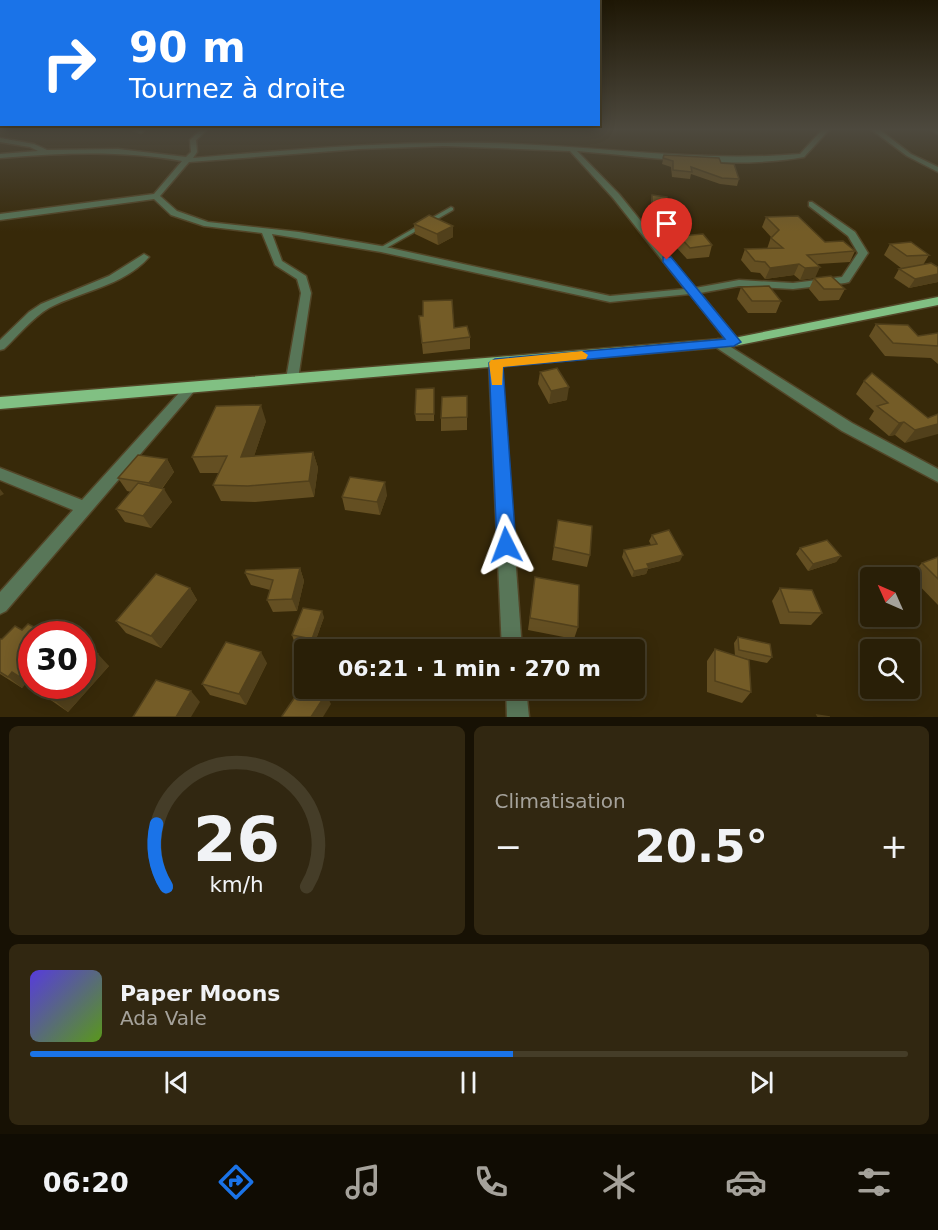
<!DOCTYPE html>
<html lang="fr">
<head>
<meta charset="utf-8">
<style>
	:root { --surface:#291f07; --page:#312711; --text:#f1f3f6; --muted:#a5a29b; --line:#453d28; --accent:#1a73e8 }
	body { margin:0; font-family:"DejaVu Sans",sans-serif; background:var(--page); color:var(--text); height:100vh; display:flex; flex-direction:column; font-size:22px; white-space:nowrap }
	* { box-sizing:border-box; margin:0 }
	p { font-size:20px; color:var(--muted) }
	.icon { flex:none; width:33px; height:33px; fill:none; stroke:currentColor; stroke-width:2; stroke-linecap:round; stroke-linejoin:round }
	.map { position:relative; height:717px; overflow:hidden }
	.sheet { display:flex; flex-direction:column; gap:9px; padding:9px; background:#171104; flex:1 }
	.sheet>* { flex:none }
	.hud { position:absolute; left:0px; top:0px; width:600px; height:126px; box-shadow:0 3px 15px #0003,0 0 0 2px var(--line); background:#1a73e8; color:#fff; overflow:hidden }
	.needle { width:39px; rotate:315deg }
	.tools { position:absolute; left:860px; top:567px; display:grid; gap:12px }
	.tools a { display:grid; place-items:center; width:60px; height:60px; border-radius:6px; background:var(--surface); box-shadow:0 3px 15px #0003,0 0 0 2px var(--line); font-size:30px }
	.speed { position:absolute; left:18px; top:621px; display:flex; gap:12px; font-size:30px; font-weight:700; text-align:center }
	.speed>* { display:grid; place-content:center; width:78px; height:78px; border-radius:50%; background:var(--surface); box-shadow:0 3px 15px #0003,0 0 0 2px var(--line); line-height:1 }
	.speed .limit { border:9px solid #d22; background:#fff; color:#111 }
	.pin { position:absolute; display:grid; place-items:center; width:51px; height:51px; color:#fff; margin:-62px -26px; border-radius:50% 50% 50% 0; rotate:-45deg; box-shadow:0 0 6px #0007 }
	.pin .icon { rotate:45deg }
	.me { position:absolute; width:66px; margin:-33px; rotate:357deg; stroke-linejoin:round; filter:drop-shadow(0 0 4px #0008) }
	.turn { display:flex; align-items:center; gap:21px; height:126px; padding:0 30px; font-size:27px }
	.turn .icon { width:78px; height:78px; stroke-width:2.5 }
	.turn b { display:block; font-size:42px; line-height:51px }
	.big { font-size:45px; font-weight:700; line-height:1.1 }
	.sheet .tile { flex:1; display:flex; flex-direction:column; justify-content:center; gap:9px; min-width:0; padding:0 21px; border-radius:9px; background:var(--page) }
	.sheet .dial { align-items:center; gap:0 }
	.dial svg { height:156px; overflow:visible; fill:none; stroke:var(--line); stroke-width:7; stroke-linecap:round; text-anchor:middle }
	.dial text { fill:var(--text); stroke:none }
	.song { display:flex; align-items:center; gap:18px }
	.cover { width:72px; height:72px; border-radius:9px; background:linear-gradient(135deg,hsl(250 70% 55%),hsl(90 70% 35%)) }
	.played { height:6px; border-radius:3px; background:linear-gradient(90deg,var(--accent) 55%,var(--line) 55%) }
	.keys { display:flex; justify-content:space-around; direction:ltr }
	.heat { display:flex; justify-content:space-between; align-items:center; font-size:33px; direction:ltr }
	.sheet .tiles { flex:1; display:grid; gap:9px; grid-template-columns:1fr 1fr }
	.tile:last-child { grid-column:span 2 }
	.trip { position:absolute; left:294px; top:639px; width:351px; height:60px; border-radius:6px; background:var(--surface); box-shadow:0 3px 15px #0003,0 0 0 2px var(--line); font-weight:700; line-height:60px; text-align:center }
	.tab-bar { display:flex; height:96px; justify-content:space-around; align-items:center; background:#100c03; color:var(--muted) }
	.tab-bar .icon { width:42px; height:42px }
	.tab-bar .on { color:var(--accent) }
	.tab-bar b { font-size:27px; color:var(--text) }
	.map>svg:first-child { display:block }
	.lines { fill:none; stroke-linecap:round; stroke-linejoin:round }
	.service-casing { stroke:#524527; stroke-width:3 }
	.minor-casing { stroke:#524527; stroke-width:3 }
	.primary-casing { stroke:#524527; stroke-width:3 }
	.service { fill:#587658; fill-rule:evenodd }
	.minor { fill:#587658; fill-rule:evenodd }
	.primary { fill:#81c083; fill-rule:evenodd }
	.wall { fill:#644f22 }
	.shaded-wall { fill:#51401b }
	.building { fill:#745c27; stroke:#51401b; stroke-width:1.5 }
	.route { fill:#1a73e8; stroke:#114b97; stroke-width:1.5 }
	.slow { fill:#f59e0b }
</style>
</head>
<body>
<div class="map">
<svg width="938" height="717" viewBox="0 0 938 717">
	<rect width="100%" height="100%" fill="#372909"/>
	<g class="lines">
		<!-- service casing -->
		<g class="service-casing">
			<path id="service" d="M451 207 453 208V210L383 250 381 251 378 249Z"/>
		</g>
		<!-- minor casing -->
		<g class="minor-casing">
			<g id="minor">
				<path d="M134 130H144V131L141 133Z"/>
				<path d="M200 130H207L196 140 197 152 193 158C291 150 389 141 487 143 592 145 695 163 800 154L822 130H829L804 157C730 170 651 157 577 151L619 194 695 288 739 280 793 283 842 277 858 253 848 236 809 206V202H812L855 232 868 253 849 282 845 283 793 289 739 286 700 293 740 342 734 346 730 345 690 294 610 302 381 252 272 234 282 261 306 276 311 293 298 379 292 383 286 379 301 293 297 279 275 265 262 233 204 226 171 215 154 199 0 220V214L154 194 182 161C122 150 61 153 0 158V154L38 151 30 147 0 142V138L34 144 47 150 118 149 186 157 191 152 190 140ZM444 146 570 151 613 198 685 289 610 296 381 246 299 232 208 222 177 211 160 196 189 162 359 149Z"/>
				<path d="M872 130H880L911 154 938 167V172L907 156Z"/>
				<path d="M931 130H938V134Z"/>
				<path d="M144 254 149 257C124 286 81 291 49 308 32 318 19 335 4 349L0 350V340L29 312 41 304 109 276Z"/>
				<path d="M718 339 852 423 938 469V482L842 431 714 346 712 343Z"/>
				<path d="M495 359 501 363 522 650H502L489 363Z"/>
				<path d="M192 382 196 383 198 386 196 389 6 611 0 614V592L73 510 0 480V468L82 500 188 383Z"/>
				<path d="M506 688H526L529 717H507Z"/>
			</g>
		</g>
		<!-- primary casing -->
		<g class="primary-casing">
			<path id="primary" d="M938 297V305L734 346 0 409V397L734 338Z"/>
		</g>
		<!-- service -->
		<use href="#service" class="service"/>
		<!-- minor -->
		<use href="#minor" class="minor"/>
		<!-- primary -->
		<use href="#primary" class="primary"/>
	</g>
	<!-- wall -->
	<g class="wall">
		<path d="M664 155 721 163 739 179 737 186 720 184 691 174 690 179 672 177 671 167 662 164Z"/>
		<path d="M652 195 668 214 666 219 651 221V200Z"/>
		<path d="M766 217 825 242 855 251 850 262 818 264 815 277 845 289 839 300 819 301 809 289 814 278 800 280 794 275 765 279 760 273 751 272 741 260 745 249H767L771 237 762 227Z"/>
		<path d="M414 224 453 237 438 245 415 234Z"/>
		<path d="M679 236 712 245 709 257 687 259 676 247Z"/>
		<path d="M890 244 929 255 923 265 938 267V282L909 288 894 278 899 269 901 268 884 255Z"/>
		<path d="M741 287 781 301 776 313H748L737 299Z"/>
		<path d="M419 316H423L454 328 470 337V349L423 354Z"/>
		<path d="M876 324 918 336 938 333V364L931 358 885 356 869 336Z"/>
		<path d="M540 372 567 400 549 404 538 384Z"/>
		<path d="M864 381 928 418 905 443 895 435 889 436 869 419 874 411 856 394Z"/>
		<path d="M434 388V421H416L415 414Z"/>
		<path d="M467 396V430L441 431V418Z"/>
		<path d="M266 421 254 456 313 452 318 468 314 497 255 502 221 501 213 485 219 473H200L192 457Z"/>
		<path d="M167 459 174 472 162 489 172 502 151 528 125 522 116 509 131 492 127 491 118 478Z"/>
		<path d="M387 495 380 515 345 510 342 497Z"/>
		<path d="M558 520 590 555 587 567 552 560Z"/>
		<path d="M652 535 680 561 648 569 646 574 632 577 622 557 624 550 651 545 649 541Z"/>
		<path d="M800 548 841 556 836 562 808 571 796 554Z"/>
		<path d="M938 557V605L910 576 922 563Z"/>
		<path d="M300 568 304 581 297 611 273 612 267 600 270 590 251 585 245 573Z"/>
		<path d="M535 577 578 627 574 639 528 630Z"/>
		<path d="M190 588 197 600 161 648 126 633 116 621Z"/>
		<path d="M780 588 822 613 811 625 780 624 772 601Z"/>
		<path d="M324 617 314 645 294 641 292 635Z"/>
		<path d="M32 634 109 666 68 712 26 683 22 688 0 674V639H2Z"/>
		<path d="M738 637 772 657 767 663 738 657 751 692 742 703 707 692V661L715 649 735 656 734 643Z"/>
		<path d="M267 663 246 705 210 695 202 684Z"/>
	</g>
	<!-- shaded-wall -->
	<g class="shaded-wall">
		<path d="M668 214 666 219 651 221 652 216Z"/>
		<path d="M453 226V237L438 245 437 234Z"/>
		<path d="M799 264 794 275 765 279 770 268Z"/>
		<path d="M820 267 815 278 800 280 805 268Z"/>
		<path d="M938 274V282L909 288 915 279Z"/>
		<path d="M569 387 567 400 549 404 551 391Z"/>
		<path d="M261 405 266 421 248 474 241 457Z"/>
		<path d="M904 422 895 435 889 436 899 423Z"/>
		<path d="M938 424V434L905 443 915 430Z"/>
		<path d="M313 452 318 468 314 497 309 481Z"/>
		<path d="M167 459 174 472 156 496 149 483Z"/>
		<path d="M385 482 387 495 380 515 377 502Z"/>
		<path d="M0 489 4 494 0 496Z"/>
		<path d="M164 489 172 502 151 528 143 516Z"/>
		<path d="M683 555 680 561 648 569 646 574 632 577 634 571 647 564Z"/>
		<path d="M841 556 836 562 808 571 813 564Z"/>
		<path d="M300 568 304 581 297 611 292 599Z"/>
		<path d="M190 588 197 600 161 648 151 636Z"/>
		<path d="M322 611 324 617 314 645 312 639Z"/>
		<path d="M261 652 267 663 246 705 239 694Z"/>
		<path d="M98 654 109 666 68 712 55 701 69 686H82V671Z"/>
		<path d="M12 672 26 683 22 688 8 677Z"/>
		<path d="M191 691 200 702 191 717H176Z"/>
		<path d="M326 694 331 704 323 717H311Z"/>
	</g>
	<!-- building -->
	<g class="building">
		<path d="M664 155 719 158 721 163 734 164 739 179 722 178 691 167 692 172 673 170V161L663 158Z"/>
		<path d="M652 195 667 197 668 214 652 216Z"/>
		<path d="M429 215 453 226 437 234 414 224Z"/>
		<path d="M798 216 825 242 843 241 855 251 807 255 820 267 805 268 799 264 770 268 765 262 755 261 745 249 783 248 771 238 779 230 766 217Z"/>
		<path d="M703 234 712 245 690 248 679 236Z"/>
		<path d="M911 242 929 255 907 256 890 244Z"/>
		<path d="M931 263 938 267V274L915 279 899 269Z"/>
		<path d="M831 276 845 289H824L814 278Z"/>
		<path d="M769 286 781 301H752L741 287Z"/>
		<path d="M452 300 454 328 467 326 470 337 422 343 419 316H423V301Z"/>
		<path d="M876 324 908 325 918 336 938 333V346L893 343Z"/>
		<path d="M557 368 569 387 551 391 540 372Z"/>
		<path d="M872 373 928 418 938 414V424L915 430 904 422 899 423 877 406 888 403 864 381Z"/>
		<path d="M434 388V414H415L416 389Z"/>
		<path d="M467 396V417L441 418 442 397Z"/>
		<path d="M261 405 241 457 313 452 309 481 248 486 213 485 227 456 192 457 216 406Z"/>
		<path d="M138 455 167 459 149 483 118 478Z"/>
		<path d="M350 477 385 482 377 502 342 497Z"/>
		<path d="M138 483 164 489 143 516 116 509Z"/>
		<path d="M558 520 592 526 590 555 554 547Z"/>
		<path d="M669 530 683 555 647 564 649 568 634 571 624 550 657 544 652 535Z"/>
		<path d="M827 540 841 556 813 564 800 548Z"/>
		<path d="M938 557V579L922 563Z"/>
		<path d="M300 568 292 599 267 600 273 580 245 573 246 570Z"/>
		<path d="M156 574 190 588 151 636 116 621Z"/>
		<path d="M535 577 579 585 578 627 530 618Z"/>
		<path d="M780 588 812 590 822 613 789 612Z"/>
		<path d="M303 608 322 611 312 639 292 635Z"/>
		<path d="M28 624 48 634H32V685L12 672 8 677 0 672V639H2L15 626 22 630Z"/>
		<path d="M738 637 770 644 772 657 739 650Z"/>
		<path d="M226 642 261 652 239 694 202 684Z"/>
		<path d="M82 645 98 654 82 671Z"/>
		<path d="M715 649 749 660 751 692 715 681Z"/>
		<path d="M156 680 191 691 176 717H133Z"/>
		<path d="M304 684V688H318L326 694 311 717H283L282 716Z"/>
		<path d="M32 686H69L55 701Z"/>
		<path d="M817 715 830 717H818Z"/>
	</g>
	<!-- sky -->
	<linearGradient id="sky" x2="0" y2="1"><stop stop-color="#1e1705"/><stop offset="0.56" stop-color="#4d493e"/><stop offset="1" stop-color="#4d493e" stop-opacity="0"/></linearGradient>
	<rect width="938" height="231" fill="url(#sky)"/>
	<!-- route -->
	<path class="route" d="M663 257H671L741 342 734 346 503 367 516 545 513 551 506 554 499 551 497 545 489 363 495 359 725 339 663 262Z"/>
	<!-- slow -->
	<path class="slow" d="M582 351 588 355 586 359 503 367 502 385H492L489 363 491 360Z"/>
</svg>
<div class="tools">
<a><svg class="needle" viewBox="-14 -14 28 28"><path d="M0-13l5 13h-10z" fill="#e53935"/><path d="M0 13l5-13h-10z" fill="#a5a29b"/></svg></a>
<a><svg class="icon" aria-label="search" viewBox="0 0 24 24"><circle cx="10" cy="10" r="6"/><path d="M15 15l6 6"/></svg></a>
</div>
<div class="speed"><div class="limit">30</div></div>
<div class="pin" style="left:667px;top:260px;background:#d93025"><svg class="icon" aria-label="arrive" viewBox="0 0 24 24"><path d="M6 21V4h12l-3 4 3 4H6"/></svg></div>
<svg class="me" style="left:506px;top:545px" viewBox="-20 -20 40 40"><path d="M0-17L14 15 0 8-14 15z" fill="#1a73e8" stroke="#fff" stroke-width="4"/></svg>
<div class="trip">06:21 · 1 min · 270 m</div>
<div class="hud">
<div class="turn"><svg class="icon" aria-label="right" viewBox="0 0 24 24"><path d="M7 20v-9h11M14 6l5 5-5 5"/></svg><div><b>90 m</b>Tournez à droite</div></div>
</div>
</div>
<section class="sheet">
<div class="tiles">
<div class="tile dial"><svg viewBox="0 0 100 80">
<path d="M14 69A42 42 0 1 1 86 69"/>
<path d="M14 69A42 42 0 0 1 9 37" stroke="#1a73e8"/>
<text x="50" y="56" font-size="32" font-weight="700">26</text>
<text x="50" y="72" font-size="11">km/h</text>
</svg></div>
<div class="tile"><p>Climatisation</p>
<div class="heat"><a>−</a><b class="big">20.5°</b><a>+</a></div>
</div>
<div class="tile">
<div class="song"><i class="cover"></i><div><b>Paper Moons</b><p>Ada Vale</p></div></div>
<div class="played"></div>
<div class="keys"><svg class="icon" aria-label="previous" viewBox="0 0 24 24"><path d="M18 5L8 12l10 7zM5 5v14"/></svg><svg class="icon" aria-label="pause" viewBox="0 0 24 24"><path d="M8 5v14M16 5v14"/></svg><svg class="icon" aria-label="next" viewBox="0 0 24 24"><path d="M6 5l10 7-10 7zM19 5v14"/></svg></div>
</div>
</div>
</section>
<nav class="tab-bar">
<b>06:20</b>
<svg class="icon on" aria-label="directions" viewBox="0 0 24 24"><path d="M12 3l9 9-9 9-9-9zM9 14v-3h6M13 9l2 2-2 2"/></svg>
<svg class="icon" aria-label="music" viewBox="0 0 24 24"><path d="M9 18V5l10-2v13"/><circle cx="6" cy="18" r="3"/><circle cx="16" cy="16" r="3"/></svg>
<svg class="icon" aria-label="phone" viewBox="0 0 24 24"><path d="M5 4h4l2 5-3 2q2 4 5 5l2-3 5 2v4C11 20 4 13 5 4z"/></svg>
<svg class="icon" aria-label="climate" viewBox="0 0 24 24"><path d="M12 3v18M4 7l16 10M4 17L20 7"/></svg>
<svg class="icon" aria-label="car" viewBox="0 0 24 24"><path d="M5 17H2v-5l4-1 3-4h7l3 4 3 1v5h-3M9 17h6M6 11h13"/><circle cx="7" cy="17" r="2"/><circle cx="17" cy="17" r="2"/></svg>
<svg class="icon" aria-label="filters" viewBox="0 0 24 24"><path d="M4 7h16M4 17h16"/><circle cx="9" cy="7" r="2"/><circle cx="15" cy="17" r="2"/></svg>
</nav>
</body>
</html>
